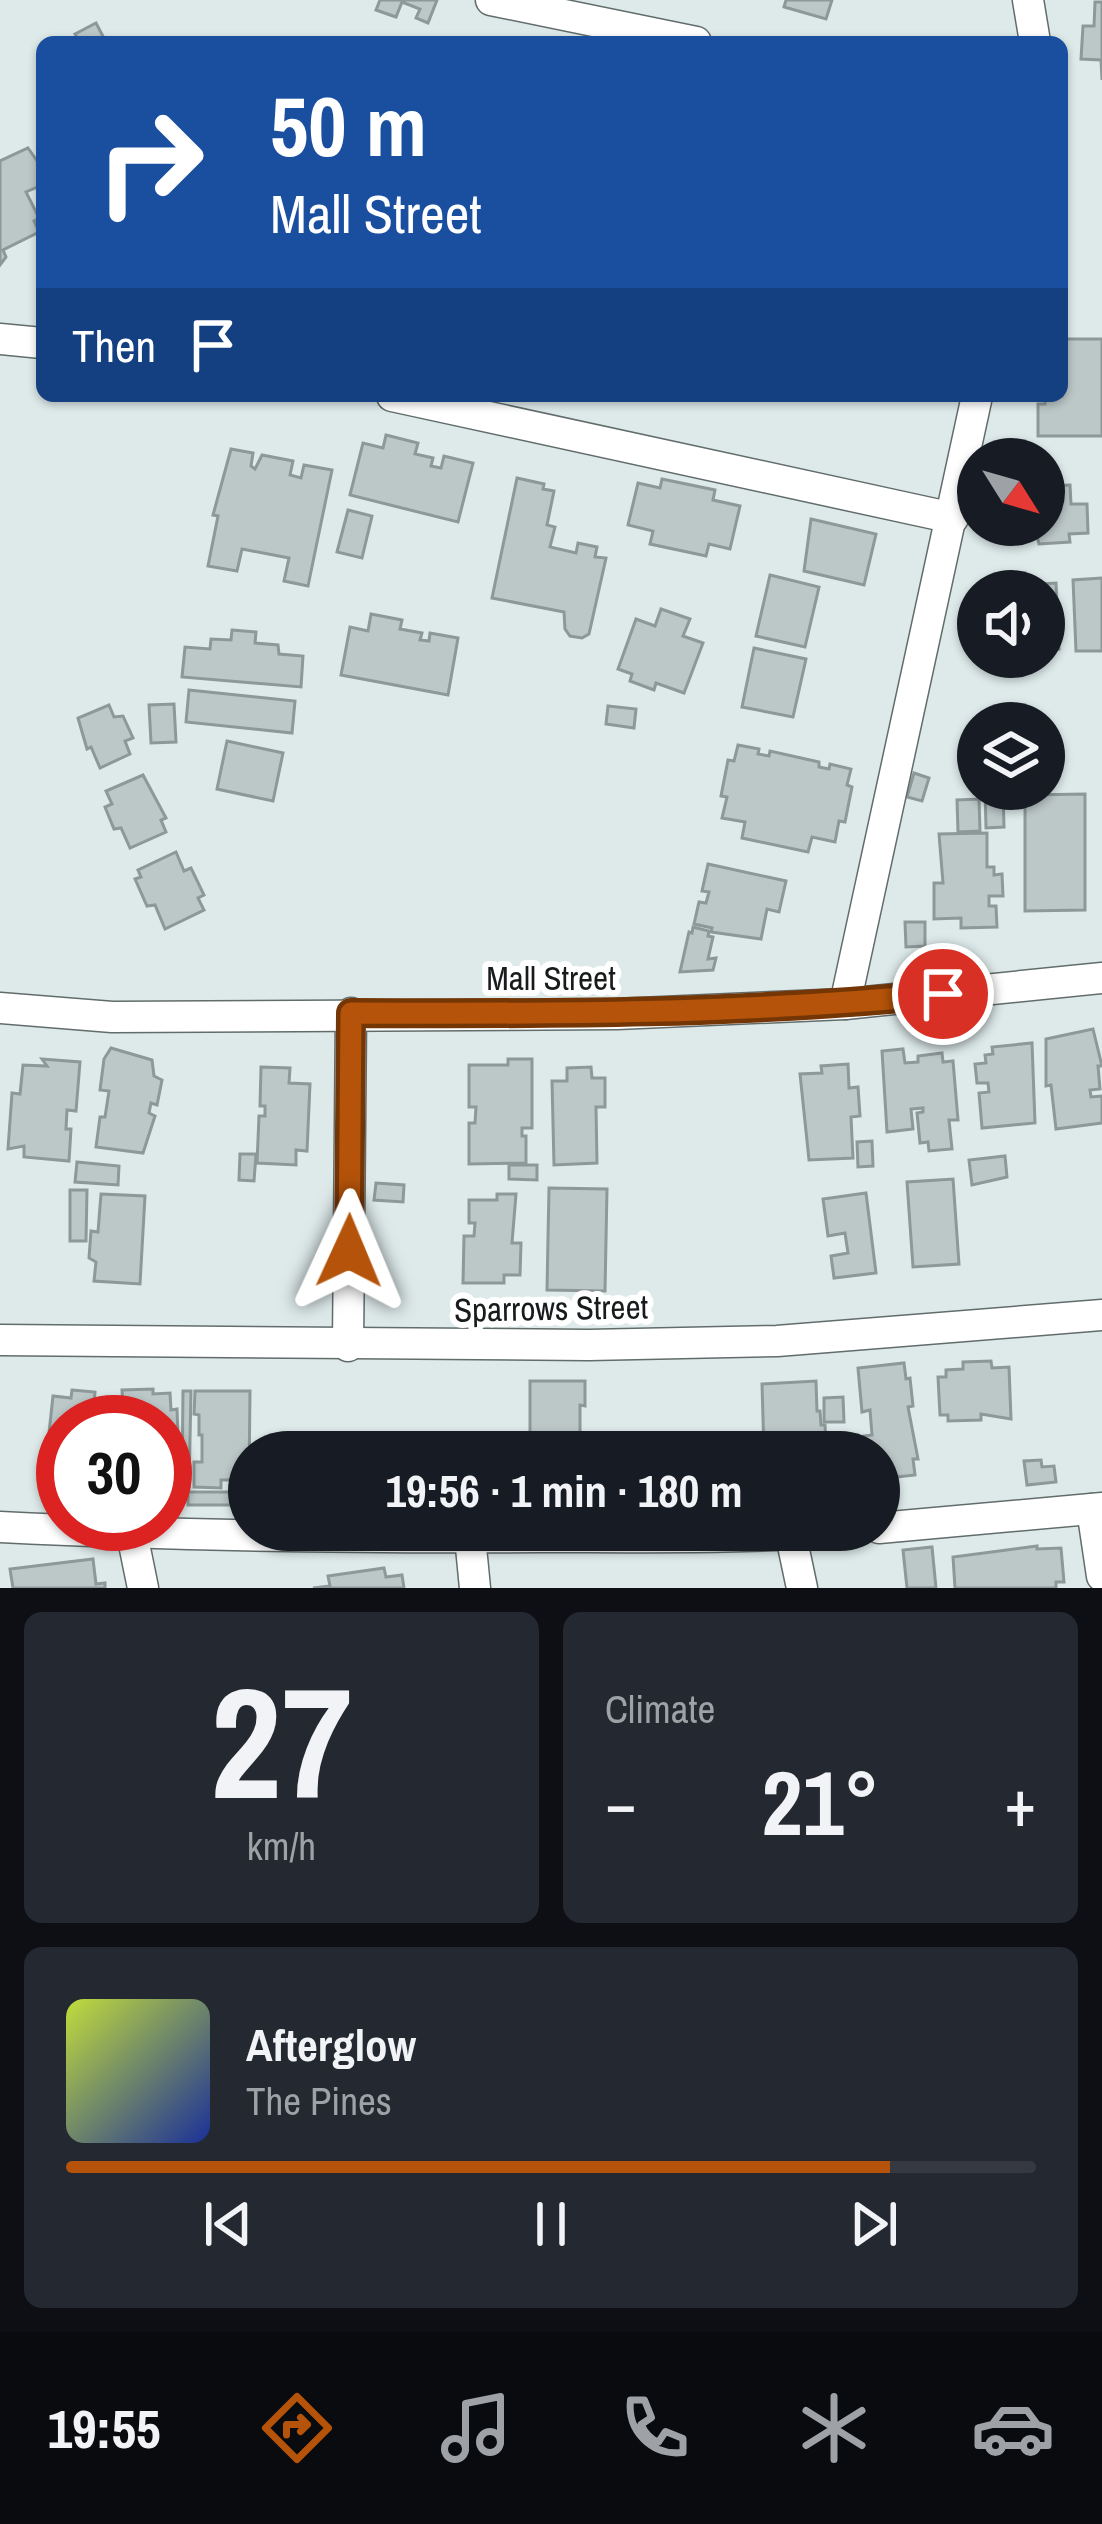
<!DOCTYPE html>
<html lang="en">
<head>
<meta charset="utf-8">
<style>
	:root { --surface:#171b24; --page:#242831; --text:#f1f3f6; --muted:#9ea1a6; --line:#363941; --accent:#b45309 }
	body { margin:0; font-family:"Archivo Narrow",sans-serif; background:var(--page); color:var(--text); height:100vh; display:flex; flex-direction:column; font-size:45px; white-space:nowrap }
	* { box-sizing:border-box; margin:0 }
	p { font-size:39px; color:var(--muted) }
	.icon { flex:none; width:66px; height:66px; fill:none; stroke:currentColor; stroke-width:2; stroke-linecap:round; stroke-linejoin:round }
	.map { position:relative; height:1588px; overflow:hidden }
	.sheet { display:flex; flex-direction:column; gap:24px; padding:24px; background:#0d0f14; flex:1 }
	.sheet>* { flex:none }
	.guide { position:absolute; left:36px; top:36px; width:1032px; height:366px; border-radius:18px; box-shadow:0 3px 9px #0004; background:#1a4fa0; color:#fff; overflow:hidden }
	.needle { width:78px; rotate:127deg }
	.tools { position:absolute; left:957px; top:438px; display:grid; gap:24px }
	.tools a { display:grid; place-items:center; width:108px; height:108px; border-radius:50%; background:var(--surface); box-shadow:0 3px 9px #0004; font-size:60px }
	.speed { position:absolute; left:36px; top:1395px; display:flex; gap:24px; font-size:60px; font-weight:700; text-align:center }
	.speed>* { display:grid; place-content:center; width:156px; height:156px; border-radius:50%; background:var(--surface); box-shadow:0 3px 9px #0004; line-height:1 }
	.speed .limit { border:18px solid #d22; background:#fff; color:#111 }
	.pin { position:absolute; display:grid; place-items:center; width:102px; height:102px; color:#fff; margin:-51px; border:6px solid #fff; border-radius:50%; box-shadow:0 3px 12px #0007 }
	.me { position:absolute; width:132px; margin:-66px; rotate:1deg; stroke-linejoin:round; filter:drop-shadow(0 0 9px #0008) }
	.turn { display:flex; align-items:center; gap:42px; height:252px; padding:0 36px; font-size:54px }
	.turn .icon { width:156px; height:156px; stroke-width:2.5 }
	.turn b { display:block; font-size:84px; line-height:102px }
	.then { display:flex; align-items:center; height:114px; padding:0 36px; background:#0003; gap:24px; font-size:45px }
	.big { font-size:90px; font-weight:700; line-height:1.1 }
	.sheet .tile { flex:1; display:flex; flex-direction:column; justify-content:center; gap:18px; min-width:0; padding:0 42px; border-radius:18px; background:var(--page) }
	.sheet .dial { align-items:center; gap:0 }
	.dial b { font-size:156px; line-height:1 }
	.song { display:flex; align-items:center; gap:36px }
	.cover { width:144px; height:144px; border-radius:18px; background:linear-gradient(135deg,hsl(70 70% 55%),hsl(230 70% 35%)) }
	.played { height:12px; border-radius:6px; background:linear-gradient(90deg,var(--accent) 85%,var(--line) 85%) }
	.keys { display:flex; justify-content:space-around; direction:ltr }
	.heat { display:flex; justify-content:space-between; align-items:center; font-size:66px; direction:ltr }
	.sheet .tiles { flex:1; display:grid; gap:24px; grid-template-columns:1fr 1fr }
	.tile:last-child { grid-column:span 2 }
	.trip { position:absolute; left:228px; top:1431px; width:672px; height:120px; border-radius:60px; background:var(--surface); box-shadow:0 3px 9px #0004; font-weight:700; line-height:120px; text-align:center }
	.tabs { display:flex; height:192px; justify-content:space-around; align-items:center; background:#090b0e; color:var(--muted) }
	.tabs .icon { width:84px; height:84px }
	.tabs .active { color:var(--accent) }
	.tabs b { font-size:54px; color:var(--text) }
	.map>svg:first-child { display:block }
	.building { fill:#bcc7c7; stroke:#8d9898; stroke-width:3 }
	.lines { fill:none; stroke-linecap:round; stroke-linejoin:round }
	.minor-casing { stroke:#616c6b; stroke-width:33 }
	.minor { stroke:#fff; stroke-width:30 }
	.route-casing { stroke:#753606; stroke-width:30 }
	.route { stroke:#b45309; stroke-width:21 }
	.labels { text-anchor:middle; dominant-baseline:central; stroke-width:12; stroke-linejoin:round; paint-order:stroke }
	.street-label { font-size:33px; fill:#171b1b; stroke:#fff }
</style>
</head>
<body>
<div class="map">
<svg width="1102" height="1588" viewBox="0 0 1102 1588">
	<rect width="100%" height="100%" fill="#deeaea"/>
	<!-- building -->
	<g class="building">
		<path d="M380 0H437L428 23 416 18 420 9 402 2 396 17 376 10Z"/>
		<path d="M786 0H832L826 19 784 7Z"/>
		<path d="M1095 2H1102V80L1101 60 1081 59 1083 26H1094Z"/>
		<path d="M96 23 106 42H80L75 34Z"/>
		<path d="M28 148 42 168V185L26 192 39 218 34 221 39 232 3 250 6 257 0 265V161Z"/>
		<path d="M1062 339H1102V436H1038V404H1045L1046 396H1062Z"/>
		<path d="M386 435 418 443 415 454 433 458 431 466 441 468 444 456 473 463 458 522 350 495 363 443 383 448Z"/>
		<path d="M231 449 253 453 251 466 255 469 262 455 293 461 290 475 301 478 304 465 332 470 308 586 284 581 289 558 242 549 237 571 208 566 218 516 213 515Z"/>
		<path d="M517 478 544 484 543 489 554 491 547 525 555 527 550 547 576 553 578 543 597 547 595 557 606 558 589 634 582 638 570 636 565 629 564 612 492 598Z"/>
		<path d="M662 479 715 490 713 500 740 506 730 549 709 544 706 556 650 544 653 531 628 525 638 483 660 488Z"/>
		<path d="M1070 485 1071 504H1087L1088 533 1069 534 1070 542 1039 544 1037 536 1012 538V525H1044V486Z"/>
		<path d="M348 510 372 516 362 558 337 552Z"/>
		<path d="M811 519 876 534 864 585 804 571Z"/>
		<path d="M770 575 819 587 805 647 756 636Z"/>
		<path d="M1102 578V651H1076L1073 580Z"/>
		<path d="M1056 583 1059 649 1044 650V591H1003V586Z"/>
		<path d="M661 609 690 619 683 636 703 643 684 693 656 683 654 690 630 681 632 674 618 669 636 619 655 626Z"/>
		<path d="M371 614 402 620 400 629 422 633 420 640 429 641 430 633 458 638 448 695 341 675 350 627 368 631Z"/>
		<path d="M232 630 256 632 255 643 278 645 279 654 303 656 301 687 182 677 185 647 210 649 211 639 231 640Z"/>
		<path d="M754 648 806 659 793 717 742 707Z"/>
		<path d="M189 690 295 701 292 733 186 722Z"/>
		<path d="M174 704 176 742 151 743 149 705Z"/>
		<path d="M109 705 114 717 123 716 133 738 125 741 130 754 100 768 91 747 87 749 78 718Z"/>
		<path d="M608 706 636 709 634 728 606 724Z"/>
		<path d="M227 741 283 753 273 801 217 789Z"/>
		<path d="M738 745 759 749 758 754 769 756 770 751 819 762V767L829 769 830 764 851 769 847 785 852 787 845 822 839 821 835 842 812 837 808 852 742 838 745 822 722 818 727 797 721 796 728 760 734 761Z"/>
		<path d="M914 773 929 778 922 801 907 797Z"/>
		<path d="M143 775 166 818 161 820 166 832 130 848 121 828 114 829 105 807 112 804 106 791Z"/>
		<path d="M985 789H1003L1004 827 986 828Z"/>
		<path d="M1085 794V910L1025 911V795Z"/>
		<path d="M979 799 980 831 958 832 957 800Z"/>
		<path d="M987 833V867H994V875L1002 874 1003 896H989V906H996L997 927 961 928V918L934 919V883H943L939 834Z"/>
		<path d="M176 852 184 871 191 868 204 895 198 898 204 910 165 929 155 905 147 906 135 879 141 877 138 870Z"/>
		<path d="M708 864 786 881 779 912 767 909 761 939 711 932 712 928 694 924 699 902 706 903 709 892 702 891Z"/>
		<path d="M905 922H925V946L906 947Z"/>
		<path d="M693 927 709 931 708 936 713 937 708 959 716 958 713 970 680 972 689 932 692 933Z"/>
		<path d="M1093 1029 1102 1066H1098L1100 1089 1090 1090 1091 1097 1102 1096V1123L1056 1129 1051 1085 1046 1086V1039Z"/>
		<path d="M1032 1043 1035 1123 982 1128 979 1093 989 1092 988 1083H977L975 1064 986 1063 985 1055 993 1054 992 1047Z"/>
		<path d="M111 1048 152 1060 154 1076 162 1080 157 1105 151 1103 149 1113 155 1116 143 1153 96 1147 100 1117H105L109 1091 100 1090 104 1059Z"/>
		<path d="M903 1049 905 1063 918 1062V1056L942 1053 943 1062 953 1061 958 1120H949L952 1149 929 1151 928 1142 920 1143 917 1113 923 1112V1108L911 1109 913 1129 887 1132 882 1051Z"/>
		<path d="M42 1059 80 1062 76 1111 67 1110 66 1129H71L69 1161 24 1157V1146L8 1149 12 1093 20 1094 23 1065 47 1066Z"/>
		<path d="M508 1059H532V1128H522V1136H526V1163L469 1164V1123H475L476 1107H469V1065H508Z"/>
		<path d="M848 1064 849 1088 858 1087 860 1116 851 1117 853 1158 809 1160 800 1074 822 1073 821 1066Z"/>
		<path d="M261 1067 290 1068 289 1083 310 1084 307 1151 296 1150V1165L257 1163 259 1116H265V1106H260Z"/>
		<path d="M591 1067 592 1078H605V1107H596L597 1163 554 1165 552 1081H567V1068Z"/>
		<path d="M872 1141 873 1166 858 1167 857 1142Z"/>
		<path d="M240 1154H256L254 1181 239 1180Z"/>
		<path d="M1005 1156 1007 1177 972 1185 969 1160Z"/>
		<path d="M77 1162 119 1166 118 1185 75 1182Z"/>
		<path d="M509 1165H537V1180L509 1179Z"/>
		<path d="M953 1179 959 1264 913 1267 907 1182Z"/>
		<path d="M376 1183 404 1185 403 1202 374 1200Z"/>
		<path d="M549 1188 607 1189 605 1291 547 1290Z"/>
		<path d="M70 1190H87L86 1241H70Z"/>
		<path d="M866 1193 876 1273 834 1278 831 1256 848 1253 845 1233 828 1236 823 1199Z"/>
		<path d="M101 1194 145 1196 140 1284 94 1281 96 1262 89 1258 91 1231 98 1232Z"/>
		<path d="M497 1194H516L512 1243H521L520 1275H504V1283H463L464 1236H474L475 1223H469V1200H497Z"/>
		<path d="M991 1361 992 1368 1009 1367 1011 1419 981 1414V1420L948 1421V1415H940L938 1377H946V1370L963 1369V1362Z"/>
		<path d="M904 1363 906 1379 910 1378 913 1406 908 1407 918 1459H913L915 1475 879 1479V1452H866L864 1436 872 1435 870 1410 862 1412 858 1368Z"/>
		<path d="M530 1381H585V1406L580 1405V1452H530Z"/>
		<path d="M816 1381 817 1411H820L821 1425H825L826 1445 818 1446 819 1452H764L762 1384Z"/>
		<path d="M153 1389V1394L170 1393 171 1410 177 1409 178 1436H173L174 1480H165V1422H124L122 1390Z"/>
		<path d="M72 1390 95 1392 93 1419 63 1422V1471L45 1470 53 1396 71 1398Z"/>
		<path d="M183 1391H191L189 1487H182Z"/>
		<path d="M195 1391H250L249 1480H221V1488L194 1487V1462H202V1435H199V1415L194 1414Z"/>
		<path d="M843 1397 844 1422H824V1398Z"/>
		<path d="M1041 1460 1042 1467 1054 1466 1056 1482 1027 1485 1024 1461Z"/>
		<rect x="188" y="1492" width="43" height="13"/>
		<path d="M1037 1546V1549L1061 1548 1064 1582H1056V1588H955L953 1557Z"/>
		<path d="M932 1547 936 1588H907L903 1550Z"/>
		<path d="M93 1559 96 1584 105 1583V1588H13L10 1569Z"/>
		<path d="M384 1568 386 1577 402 1575 404 1588H313L330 1586 328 1576Z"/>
	</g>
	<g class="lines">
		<!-- minor casing -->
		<g class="minor-casing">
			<g id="minor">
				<path d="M491 0 696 42"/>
				<path d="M1028 0 1035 42"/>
				<path d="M0 339 42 343"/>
				<path d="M392 396 953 518"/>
				<path d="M845 1004 977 396"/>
				<path d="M0 1008 112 1017 617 1014 845 1004 1102 978"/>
				<path d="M0 1340 589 1345 777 1341 1102 1315"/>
				<path d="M348 1346 351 1013"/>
				<path d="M1092 1509 1102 1576"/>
				<path d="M0 1527C180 1536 359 1538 539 1537 646 1537 753 1539 859 1530"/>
				<path d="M879 1528 1102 1508"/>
				<path d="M132 1534 143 1588"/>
				<path d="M791 1536 802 1588"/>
				<path d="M470 1537 475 1588"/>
			</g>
		</g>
		<!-- minor -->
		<use href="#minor" class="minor"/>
	</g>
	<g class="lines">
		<!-- route casing -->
		<g class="route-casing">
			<path id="route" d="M349 1251 351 1013C549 1014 746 1014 943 994"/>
		</g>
		<!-- route -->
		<use href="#route" class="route"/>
	</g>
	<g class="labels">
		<!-- street labels -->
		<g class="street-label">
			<text x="551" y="978">Mall Street</text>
			<text transform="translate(551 1308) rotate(-1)">Sparrows Street</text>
		</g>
	</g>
</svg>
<div class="tools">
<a><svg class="needle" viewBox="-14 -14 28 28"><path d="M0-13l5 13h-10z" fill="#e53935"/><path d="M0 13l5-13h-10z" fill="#9ea1a6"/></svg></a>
<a><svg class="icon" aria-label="sound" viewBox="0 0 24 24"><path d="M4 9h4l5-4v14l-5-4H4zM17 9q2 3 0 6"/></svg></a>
<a><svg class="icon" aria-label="layers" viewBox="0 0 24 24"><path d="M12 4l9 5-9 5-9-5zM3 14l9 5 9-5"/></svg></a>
</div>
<div class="speed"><div class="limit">30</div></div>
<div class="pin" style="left:943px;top:994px;background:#d93025"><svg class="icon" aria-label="arrive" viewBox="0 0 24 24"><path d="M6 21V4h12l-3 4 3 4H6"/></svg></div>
<svg class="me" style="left:349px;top:1251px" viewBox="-20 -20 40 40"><path d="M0-17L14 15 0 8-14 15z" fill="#b45309" stroke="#fff" stroke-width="4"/></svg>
<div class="trip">19:56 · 1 min · 180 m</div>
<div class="guide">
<div class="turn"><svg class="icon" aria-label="right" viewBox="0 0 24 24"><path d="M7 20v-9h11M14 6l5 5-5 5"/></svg><div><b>50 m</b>Mall Street</div></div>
<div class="then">Then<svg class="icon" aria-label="arrive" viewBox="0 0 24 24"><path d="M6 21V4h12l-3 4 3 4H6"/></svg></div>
</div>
</div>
<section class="sheet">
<div class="tiles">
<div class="tile dial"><b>27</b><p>km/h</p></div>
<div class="tile"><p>Climate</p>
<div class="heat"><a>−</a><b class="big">21°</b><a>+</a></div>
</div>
<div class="tile">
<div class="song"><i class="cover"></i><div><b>Afterglow</b><p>The Pines</p></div></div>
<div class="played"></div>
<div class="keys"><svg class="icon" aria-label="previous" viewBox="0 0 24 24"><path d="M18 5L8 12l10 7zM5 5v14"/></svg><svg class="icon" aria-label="pause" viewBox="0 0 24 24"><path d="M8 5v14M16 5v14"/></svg><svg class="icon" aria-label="next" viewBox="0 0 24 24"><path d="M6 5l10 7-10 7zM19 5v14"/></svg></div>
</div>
</div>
</section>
<nav class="tabs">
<b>19:55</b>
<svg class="icon active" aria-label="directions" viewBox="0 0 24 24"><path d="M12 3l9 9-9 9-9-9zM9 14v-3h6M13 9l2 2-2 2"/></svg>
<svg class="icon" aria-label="music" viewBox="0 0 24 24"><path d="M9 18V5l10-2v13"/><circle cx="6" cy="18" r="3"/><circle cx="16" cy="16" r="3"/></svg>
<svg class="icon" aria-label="phone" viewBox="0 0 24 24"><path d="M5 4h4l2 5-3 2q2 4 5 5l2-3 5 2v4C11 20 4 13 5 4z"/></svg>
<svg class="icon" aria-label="climate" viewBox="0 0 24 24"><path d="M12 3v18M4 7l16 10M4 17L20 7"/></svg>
<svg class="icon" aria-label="car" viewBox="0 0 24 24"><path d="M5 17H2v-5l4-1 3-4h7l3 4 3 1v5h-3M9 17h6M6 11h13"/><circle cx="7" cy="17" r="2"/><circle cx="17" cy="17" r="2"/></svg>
</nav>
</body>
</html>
